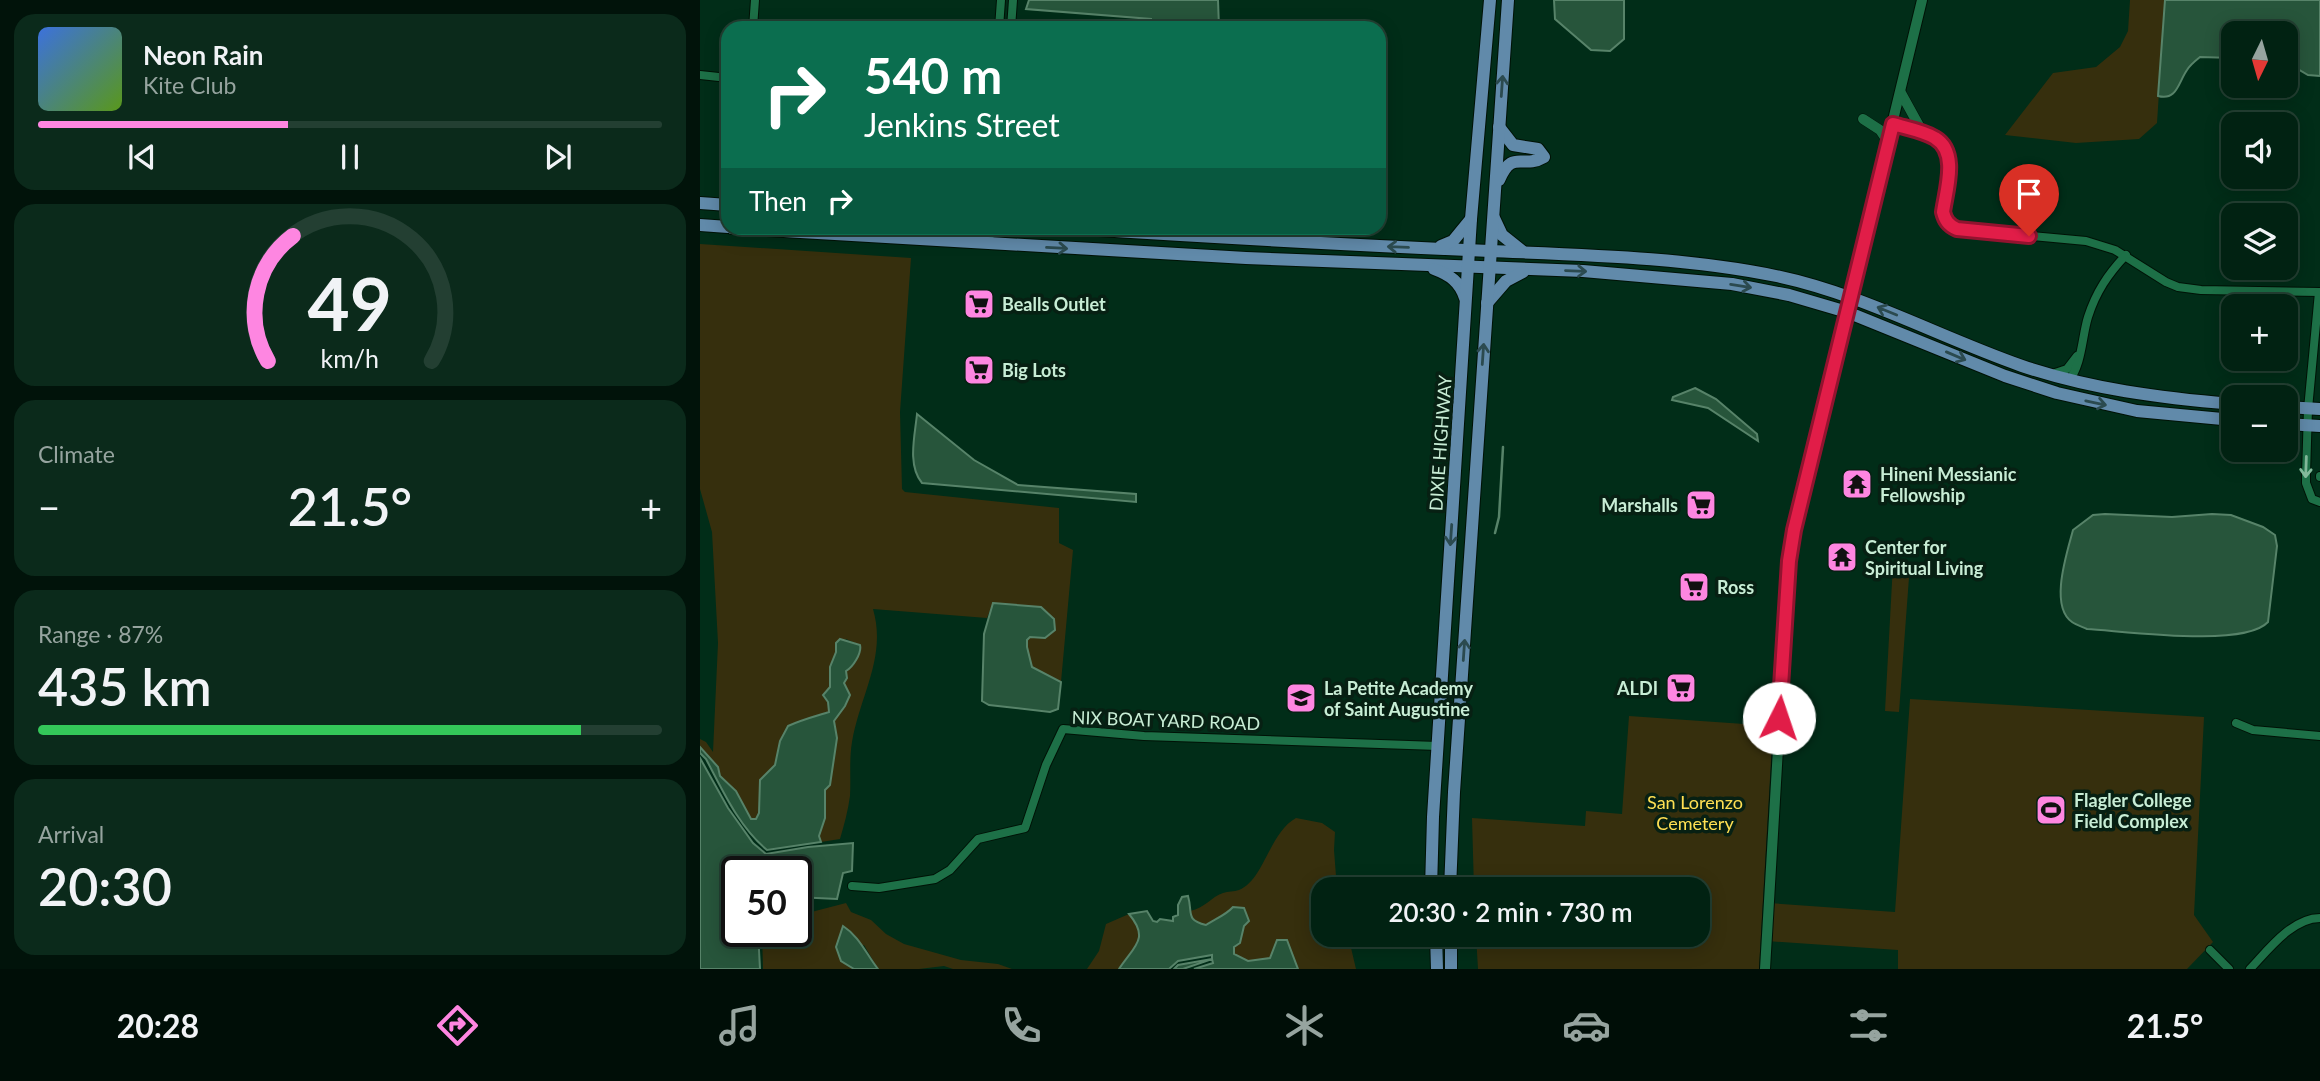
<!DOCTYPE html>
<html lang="en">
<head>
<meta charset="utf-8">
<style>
	:root { --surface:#012212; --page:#0b2a1b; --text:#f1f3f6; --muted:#96a49f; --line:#233f32; --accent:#fe86e1 }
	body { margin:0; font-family:Lato,sans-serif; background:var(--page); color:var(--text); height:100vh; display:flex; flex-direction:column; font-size:26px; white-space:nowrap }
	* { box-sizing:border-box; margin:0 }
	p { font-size:23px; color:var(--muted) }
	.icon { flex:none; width:38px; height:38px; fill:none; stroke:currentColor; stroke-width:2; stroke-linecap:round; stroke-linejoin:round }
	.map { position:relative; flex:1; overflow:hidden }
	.panel { display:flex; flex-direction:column; gap:14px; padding:14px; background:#01130a; width:700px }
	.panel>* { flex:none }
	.banner { position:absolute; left:21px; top:21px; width:665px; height:214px; border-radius:21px; box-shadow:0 4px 18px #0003,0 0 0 2px var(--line); background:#0b6e4f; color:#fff; overflow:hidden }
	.needle { width:46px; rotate:185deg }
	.tools { position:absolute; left:1521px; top:21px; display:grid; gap:14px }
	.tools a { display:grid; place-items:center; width:77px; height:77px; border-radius:14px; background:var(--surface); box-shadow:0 4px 18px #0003,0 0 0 2px var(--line); font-size:35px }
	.speed { position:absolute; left:21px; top:856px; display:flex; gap:14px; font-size:35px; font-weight:700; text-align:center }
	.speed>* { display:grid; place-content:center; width:91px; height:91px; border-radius:50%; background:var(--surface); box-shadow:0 4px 18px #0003,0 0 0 2px var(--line); line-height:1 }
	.speed .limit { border:4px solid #111; border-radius:10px; background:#fff; color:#111 }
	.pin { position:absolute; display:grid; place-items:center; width:60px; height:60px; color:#fff; margin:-72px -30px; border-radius:50% 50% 50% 0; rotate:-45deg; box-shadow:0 0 7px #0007 }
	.pin .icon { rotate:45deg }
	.me { position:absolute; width:77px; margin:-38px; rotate:4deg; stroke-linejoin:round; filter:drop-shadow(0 0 5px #0008) }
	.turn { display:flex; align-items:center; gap:24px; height:147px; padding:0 28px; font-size:32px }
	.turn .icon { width:91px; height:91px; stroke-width:2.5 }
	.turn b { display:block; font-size:49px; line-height:60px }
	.then { display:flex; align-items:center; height:66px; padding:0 28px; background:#0003; gap:14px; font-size:26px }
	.big { font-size:52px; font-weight:600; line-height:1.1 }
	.panel .tile { flex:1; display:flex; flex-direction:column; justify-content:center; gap:10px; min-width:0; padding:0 24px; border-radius:21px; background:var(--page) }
	.panel .dial { align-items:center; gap:0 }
	.dial svg { height:182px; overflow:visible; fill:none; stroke:var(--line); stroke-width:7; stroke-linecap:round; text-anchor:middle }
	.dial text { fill:var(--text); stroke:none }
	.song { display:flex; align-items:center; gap:21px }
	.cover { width:84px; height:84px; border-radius:10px; background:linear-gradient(135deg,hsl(220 70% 55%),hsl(90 70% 35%)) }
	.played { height:7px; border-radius:4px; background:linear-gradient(90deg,var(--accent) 40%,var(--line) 40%) }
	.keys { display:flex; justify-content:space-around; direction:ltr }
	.heat { display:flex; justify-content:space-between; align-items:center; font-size:38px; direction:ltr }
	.charge { height:10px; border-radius:5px; background:linear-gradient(90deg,#34c759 87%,var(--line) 0) }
	.trip { position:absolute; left:611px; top:877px; width:399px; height:70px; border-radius:21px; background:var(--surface); box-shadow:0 4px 18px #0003,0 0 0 2px var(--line); font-weight:600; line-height:70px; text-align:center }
	.tabs { display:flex; height:112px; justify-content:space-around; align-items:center; background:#000e07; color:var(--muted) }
	.tabs .icon { width:49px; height:49px }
	.tabs .active { color:var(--accent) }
	.tabs b { font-size:32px; color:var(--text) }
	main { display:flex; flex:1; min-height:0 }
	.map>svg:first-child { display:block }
	.green { fill:#362f0d }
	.water { fill:#27553b; stroke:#578369; stroke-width:2 }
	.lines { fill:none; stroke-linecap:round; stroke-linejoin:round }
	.stream { stroke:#578369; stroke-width:2.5 }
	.minor-casing { stroke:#001206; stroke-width:10 }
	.tertiary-casing { stroke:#001206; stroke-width:11 }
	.secondary-casing { stroke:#001206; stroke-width:12 }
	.primary-casing { stroke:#001206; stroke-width:14 }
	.minor { stroke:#1d7047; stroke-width:8 }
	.tertiary { stroke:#1d7047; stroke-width:10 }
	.secondary { stroke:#1d7047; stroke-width:10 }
	.primary { stroke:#618aaa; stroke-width:12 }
	.oneway { stroke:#2b4a4f }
	.oneway2 { stroke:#84bb9c }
	.route-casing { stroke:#92132f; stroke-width:18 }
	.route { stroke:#e11d48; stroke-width:12 }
	.labels { text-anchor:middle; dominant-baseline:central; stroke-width:7; stroke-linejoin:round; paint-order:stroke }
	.poi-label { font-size:18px; font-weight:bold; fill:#c8edd5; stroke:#072013; text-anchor:start }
	.street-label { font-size:18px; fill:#c8edd5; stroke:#072013 }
	.park-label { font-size:18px; fill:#ffe053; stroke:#072013 }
</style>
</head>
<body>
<main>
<section class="panel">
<div class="tile">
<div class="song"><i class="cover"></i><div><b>Neon Rain</b><p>Kite Club</p></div></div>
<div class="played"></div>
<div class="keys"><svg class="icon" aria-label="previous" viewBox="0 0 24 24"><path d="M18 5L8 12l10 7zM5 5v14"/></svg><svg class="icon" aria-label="pause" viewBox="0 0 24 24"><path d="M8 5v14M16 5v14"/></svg><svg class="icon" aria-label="next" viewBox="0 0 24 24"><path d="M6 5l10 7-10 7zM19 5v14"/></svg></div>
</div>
<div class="tile dial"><svg viewBox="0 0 100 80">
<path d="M14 69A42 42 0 1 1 86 69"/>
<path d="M14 69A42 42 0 0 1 25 14" stroke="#fe86e1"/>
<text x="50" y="56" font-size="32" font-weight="700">49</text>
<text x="50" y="72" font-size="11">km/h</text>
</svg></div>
<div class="tile"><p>Climate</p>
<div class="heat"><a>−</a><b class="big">21.5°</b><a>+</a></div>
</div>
<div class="tile"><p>Range · 87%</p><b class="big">435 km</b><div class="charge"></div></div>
<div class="tile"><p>Arrival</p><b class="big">20:30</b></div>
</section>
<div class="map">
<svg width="1620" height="969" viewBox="0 0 1620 969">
	<rect width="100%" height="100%" fill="#012d18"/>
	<!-- green -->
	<g class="green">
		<path d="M1430 0H1465L1457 123 1439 139 1376 143 1305 135 1353 73 1396 67 1420 47 1428 31Z"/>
		<path d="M178 19 265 25 270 28H177Z"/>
		<path d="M0 244 211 258 200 412 202 489 205 492 359 508V543L373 550 361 682 332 667 327 647V640L330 637 341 607 293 603 287 618 173 609C187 657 160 695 152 742 149 760 151 778 150 796 148 811 144 825 140 839L121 842 119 836 125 818V790L130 785 137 738 134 721 145 706 150 696 143 683 146 671 153 666 159 654 155 643 146 639 136 652 130 667V687L123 697 128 702 129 712C117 715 100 720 88 726L80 741 75 765 60 781 59 813 55 819H51L36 791 20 776 18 767 0 747V739L6 742 13 752 18 643 12 532 0 489Z"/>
		<path d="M1193 564H1210L1199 712 1185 711Z"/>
		<path d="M1210 699 1504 717 1494 915 1513 942 1487 969H1198V950L1067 941 1069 903 1195 912Z"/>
		<path d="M929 716 1073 726 1059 969H778L776 935 998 934V889H774L772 818 885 826 886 811 922 814Z"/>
		<path d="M596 818 622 823 635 832 634 850 637 889H623V934L648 935 656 969H598L586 940H577L570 958 548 961 534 954V947L540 943 544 926 533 907C525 915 515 918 506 925 497 923 491 922 490 911 505 908 511 897 523 893 528 891 534 892 539 890 564 880 569 833 596 818Z"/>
		<path d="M146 903 151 912 171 920 186 934 204 944 261 960 298 964 312 969H253L244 966 219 969H178L164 945 141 961 154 969H63L62 931H96V916Z"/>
		<path d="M429 914C450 939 434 946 419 969H387L399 951 406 924Z"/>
	</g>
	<!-- water -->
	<g class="water">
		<path d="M329 0H518L519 28H451V19L326 9Z"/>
		<path d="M854 0H924V39L910 51 891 50 855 19Z"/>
		<path d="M1465 0H1620V76L1608 75 1586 62V33H1533V58L1500 57C1495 61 1490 65 1487 70 1478 83 1477 101 1458 96Z"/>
		<path d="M995 388 1016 399 1057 434 1058 441 1008 408 972 400 973 397Z"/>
		<path d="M217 414 274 460 318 485 436 494V502L222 483C207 465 215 435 217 414Z"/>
		<path d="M1405 514 1472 517 1512 514 1531 515 1563 527 1575 535 1577 546 1568 622C1544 648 1424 631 1387 629 1383 627 1376 625 1372 622 1349 606 1367 553 1373 530L1393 515Z"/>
		<path d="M293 603 341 607 354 619 355 630 345 638 330 637 327 640V647L332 667 361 682 358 709 350 712 289 705 282 701 284 634Z"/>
		<path d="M140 639 160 645C162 653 153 667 146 671L147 678 144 683 150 695 145 706 134 721 137 738 130 785 125 790V818L119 836 121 842 67 850C39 827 23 791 6 759L0 753V747L18 767 20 776 36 791 51 819H56L59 813 60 780 75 765 80 741 88 726C101 720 116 716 129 712L128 702 123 695 130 687V667L136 652V643Z"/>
		<path d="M0 758 28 808 53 843 66 854 108 847 153 843 152 871 143 873 137 899 96 897V872H37V931H58L60 969H0Z"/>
		<path d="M488 896C493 913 485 920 506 925 515 919 526 915 533 907L544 908 549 921 544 926 540 943 534 947V954L548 961 570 958 577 940H587L598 969H494L513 963 512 959 483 969H474L478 965 512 959V955L478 961 469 969H419C434 946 450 939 429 914L447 911 453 921 457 922 460 919 473 921V917L478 915V905L482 897Z"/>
		<path d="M143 926C160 937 166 954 178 969H154L141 961 136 947Z"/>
	</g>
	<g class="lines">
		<!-- stream -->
		<path class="stream" d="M795 533 799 517 803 447"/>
		<!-- minor casing -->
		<g class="minor-casing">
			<g id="minor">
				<path d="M53 28 55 0"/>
				<path d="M299 28 301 0"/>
				<path d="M311 28 313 0"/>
				<path d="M0 75 28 78"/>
				<path d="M1193 124C1206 128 1228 131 1239 140 1265 166 1225 213 1257 229L1386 241 1415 250 1466 282 1478 287 1501 290 1620 292"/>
				<path d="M289 244 290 228"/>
				<path d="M1619 292 1608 409 1606 475V483L1612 499 1620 502"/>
				<path d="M1355 373 1367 369 1377 356"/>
				<path d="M1369 380C1382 365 1382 336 1388 317 1396 292 1408 274 1426 255"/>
				<path d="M1620 476V477"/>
				<path d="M1536 723 1553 730 1620 736"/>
				<path d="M152 886 179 888 235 879 250 870 278 839 325 828 346 765 363 729 444 736 738 746"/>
				<path d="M1510 950 1529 969"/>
				<path d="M1550 969C1568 950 1592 918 1620 918"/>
			</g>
		</g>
		<!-- tertiary casing -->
		<g class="tertiary-casing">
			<g id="tertiary">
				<path d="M1201 93 1223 133"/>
				<path d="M1163 119 1180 130 1188 142"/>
			</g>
		</g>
		<!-- secondary casing -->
		<g class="secondary-casing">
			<path id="secondary" d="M1065 969 1086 613 1094 530 1222 0"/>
		</g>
		<!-- primary casing -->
		<g class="primary-casing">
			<g id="primary">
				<path d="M799 180C813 148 822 170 844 157L838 149 813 145 799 127"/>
				<path d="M0 203 28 205"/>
				<path d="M794 218 802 235 822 251"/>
				<path d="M0 225 28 227"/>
				<path d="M32 228 546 258 883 271 1032 284 1089 295 1147 312 1305 376 1357 393 1437 411 1533 420"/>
				<path d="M367 228C508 237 649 245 790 251 883 255 985 257 1076 276 1162 294 1239 337 1322 366 1391 389 1460 398 1533 404"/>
				<path d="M741 246 753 241 771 219"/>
				<path d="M734 269C750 275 760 282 765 298"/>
				<path d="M787 303 806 281 823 272"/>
				<path d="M1586 407 1620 409"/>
				<path d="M1586 424 1620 426"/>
				<path d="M731 889 733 817 771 219 790 0"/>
				<path d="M750 889 754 792 808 0"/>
				<path d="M736 934 737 969"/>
				<path d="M751 934V969"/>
			</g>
		</g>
		<!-- minor -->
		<use href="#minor" class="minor"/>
		<!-- tertiary -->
		<use href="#tertiary" class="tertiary"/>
		<!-- secondary -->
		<use href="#secondary" class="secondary"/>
		<!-- primary -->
		<use href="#primary" class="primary"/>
	</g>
	<!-- one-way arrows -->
	<defs><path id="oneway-shaft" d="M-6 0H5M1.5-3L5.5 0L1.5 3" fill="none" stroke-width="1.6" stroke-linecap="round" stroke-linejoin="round" transform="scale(1.75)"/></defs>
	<g class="oneway">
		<use href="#oneway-shaft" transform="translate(802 86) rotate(-86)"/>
		<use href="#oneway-shaft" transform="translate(698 247) rotate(-178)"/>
		<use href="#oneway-shaft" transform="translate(357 248) rotate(3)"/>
		<use href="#oneway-shaft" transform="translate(876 271) rotate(2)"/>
		<use href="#oneway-shaft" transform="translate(1041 286) rotate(9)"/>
		<use href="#oneway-shaft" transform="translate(1187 311) rotate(-158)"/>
		<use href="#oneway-shaft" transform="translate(783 354) rotate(-86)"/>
		<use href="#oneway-shaft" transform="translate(1256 356) rotate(23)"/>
		<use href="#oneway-shaft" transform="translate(1396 403) rotate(12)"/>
		<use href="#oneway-shaft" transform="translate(751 535) rotate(94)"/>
		<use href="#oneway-shaft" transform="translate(764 650) rotate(-86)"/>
	</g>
	<use class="oneway2" href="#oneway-shaft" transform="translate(1606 467) rotate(92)"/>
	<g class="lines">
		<!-- route casing -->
		<g class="route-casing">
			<path id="route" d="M1079 718 1089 561 1094 530 1193 124C1206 128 1224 131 1235 138 1259 152 1246 190 1243 212 1245 220 1248 225 1257 229L1329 236"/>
		</g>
		<!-- route -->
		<use href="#route" class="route"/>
	</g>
	<!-- icons -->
	<defs>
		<g id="supermarket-square" transform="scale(1.575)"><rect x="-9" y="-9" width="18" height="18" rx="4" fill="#fe86e1" stroke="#072013"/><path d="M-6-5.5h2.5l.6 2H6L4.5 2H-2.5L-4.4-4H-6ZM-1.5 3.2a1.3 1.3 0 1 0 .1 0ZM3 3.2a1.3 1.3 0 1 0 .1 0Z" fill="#111"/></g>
		<g id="temple-square" transform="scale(1.575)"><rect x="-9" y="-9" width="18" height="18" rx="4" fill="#fe86e1" stroke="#072013"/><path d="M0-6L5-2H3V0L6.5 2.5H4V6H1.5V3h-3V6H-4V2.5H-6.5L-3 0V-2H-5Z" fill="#111"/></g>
		<g id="school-square" transform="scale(1.575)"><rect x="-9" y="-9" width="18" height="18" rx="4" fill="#fe86e1" stroke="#072013"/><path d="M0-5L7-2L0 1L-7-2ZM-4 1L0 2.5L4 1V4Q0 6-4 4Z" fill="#111"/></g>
		<g id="stadium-square" transform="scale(1.575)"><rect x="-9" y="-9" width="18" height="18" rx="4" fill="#fe86e1" stroke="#072013"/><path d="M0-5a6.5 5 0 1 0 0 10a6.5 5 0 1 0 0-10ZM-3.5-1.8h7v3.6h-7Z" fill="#111"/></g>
	</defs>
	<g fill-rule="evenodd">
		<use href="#supermarket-square" x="279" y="304"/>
		<use href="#supermarket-square" x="279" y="370"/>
		<use href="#temple-square" x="1157" y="484"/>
		<use href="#supermarket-square" x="1001" y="505"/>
		<use href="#temple-square" x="1142" y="557"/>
		<use href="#supermarket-square" x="994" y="587"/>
		<use href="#supermarket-square" x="981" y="688"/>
		<use href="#school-square" x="601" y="698"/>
		<use href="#stadium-square" x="1351" y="810"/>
	</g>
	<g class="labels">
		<!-- poi labels -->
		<g class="poi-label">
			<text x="302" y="304">Bealls Outlet</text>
			<text x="302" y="370">Big Lots</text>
			<text x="1180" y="474">Hineni Messianic<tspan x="1180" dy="21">Fellowship</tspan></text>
			<text x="978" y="505" text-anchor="end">Marshalls</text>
			<text x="1165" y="547">Center for<tspan x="1165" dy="21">Spiritual Living</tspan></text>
			<text x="1017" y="587">Ross</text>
			<text x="624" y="688">La Petite Academy<tspan x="624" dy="21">of Saint Augustine</tspan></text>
			<text x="958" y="688" text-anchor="end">ALDI</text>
			<text x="1374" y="800">Flagler College<tspan x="1374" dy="21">Field Complex</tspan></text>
		</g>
		<!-- street labels -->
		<g class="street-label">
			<text transform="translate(740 443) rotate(-86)">DIXIE HIGHWAY</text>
			<text transform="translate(466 720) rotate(2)">NIX BOAT YARD ROAD</text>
		</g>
		<!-- park labels -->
		<g class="park-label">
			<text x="995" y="802">San Lorenzo<tspan x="995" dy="21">Cemetery</tspan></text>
		</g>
	</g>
</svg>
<div class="tools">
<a><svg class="needle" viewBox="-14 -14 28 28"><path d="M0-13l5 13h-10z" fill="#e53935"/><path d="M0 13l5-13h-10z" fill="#96a49f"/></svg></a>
<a><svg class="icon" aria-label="sound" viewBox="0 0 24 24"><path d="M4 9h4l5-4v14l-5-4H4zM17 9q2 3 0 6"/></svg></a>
<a><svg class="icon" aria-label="layers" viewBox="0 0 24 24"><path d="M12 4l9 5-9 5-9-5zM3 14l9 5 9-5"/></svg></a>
<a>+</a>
<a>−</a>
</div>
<div class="speed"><div class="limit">50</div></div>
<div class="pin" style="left:1329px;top:236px;background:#d93025"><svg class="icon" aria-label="arrive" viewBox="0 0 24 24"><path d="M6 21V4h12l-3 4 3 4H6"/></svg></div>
<svg class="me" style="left:1079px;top:718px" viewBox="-20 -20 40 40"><circle r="19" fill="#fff"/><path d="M0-13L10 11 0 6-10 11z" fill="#e11d48"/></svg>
<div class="trip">20:30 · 2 min · 730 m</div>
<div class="banner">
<div class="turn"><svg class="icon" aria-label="right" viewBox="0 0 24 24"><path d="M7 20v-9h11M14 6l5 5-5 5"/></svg><div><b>540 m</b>Jenkins Street</div></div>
<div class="then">Then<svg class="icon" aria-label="right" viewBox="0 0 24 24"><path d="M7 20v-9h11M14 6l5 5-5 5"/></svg></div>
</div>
</div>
</main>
<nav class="tabs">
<b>20:28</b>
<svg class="icon active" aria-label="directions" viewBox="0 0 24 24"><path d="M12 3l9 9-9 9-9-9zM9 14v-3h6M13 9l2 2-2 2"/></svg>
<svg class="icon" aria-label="music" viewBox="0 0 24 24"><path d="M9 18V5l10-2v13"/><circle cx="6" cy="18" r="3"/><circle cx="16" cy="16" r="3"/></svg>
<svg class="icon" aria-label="phone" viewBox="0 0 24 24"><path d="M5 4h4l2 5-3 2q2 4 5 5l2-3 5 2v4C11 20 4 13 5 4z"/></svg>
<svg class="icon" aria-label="climate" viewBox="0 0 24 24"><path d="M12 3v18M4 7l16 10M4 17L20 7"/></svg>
<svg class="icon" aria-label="car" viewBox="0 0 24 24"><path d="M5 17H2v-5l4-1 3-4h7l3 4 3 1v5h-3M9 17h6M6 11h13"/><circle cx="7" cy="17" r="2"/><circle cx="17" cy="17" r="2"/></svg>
<svg class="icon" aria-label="filters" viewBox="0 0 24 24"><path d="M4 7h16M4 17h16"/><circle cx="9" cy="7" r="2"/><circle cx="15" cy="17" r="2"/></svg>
<b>21.5°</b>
</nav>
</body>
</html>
